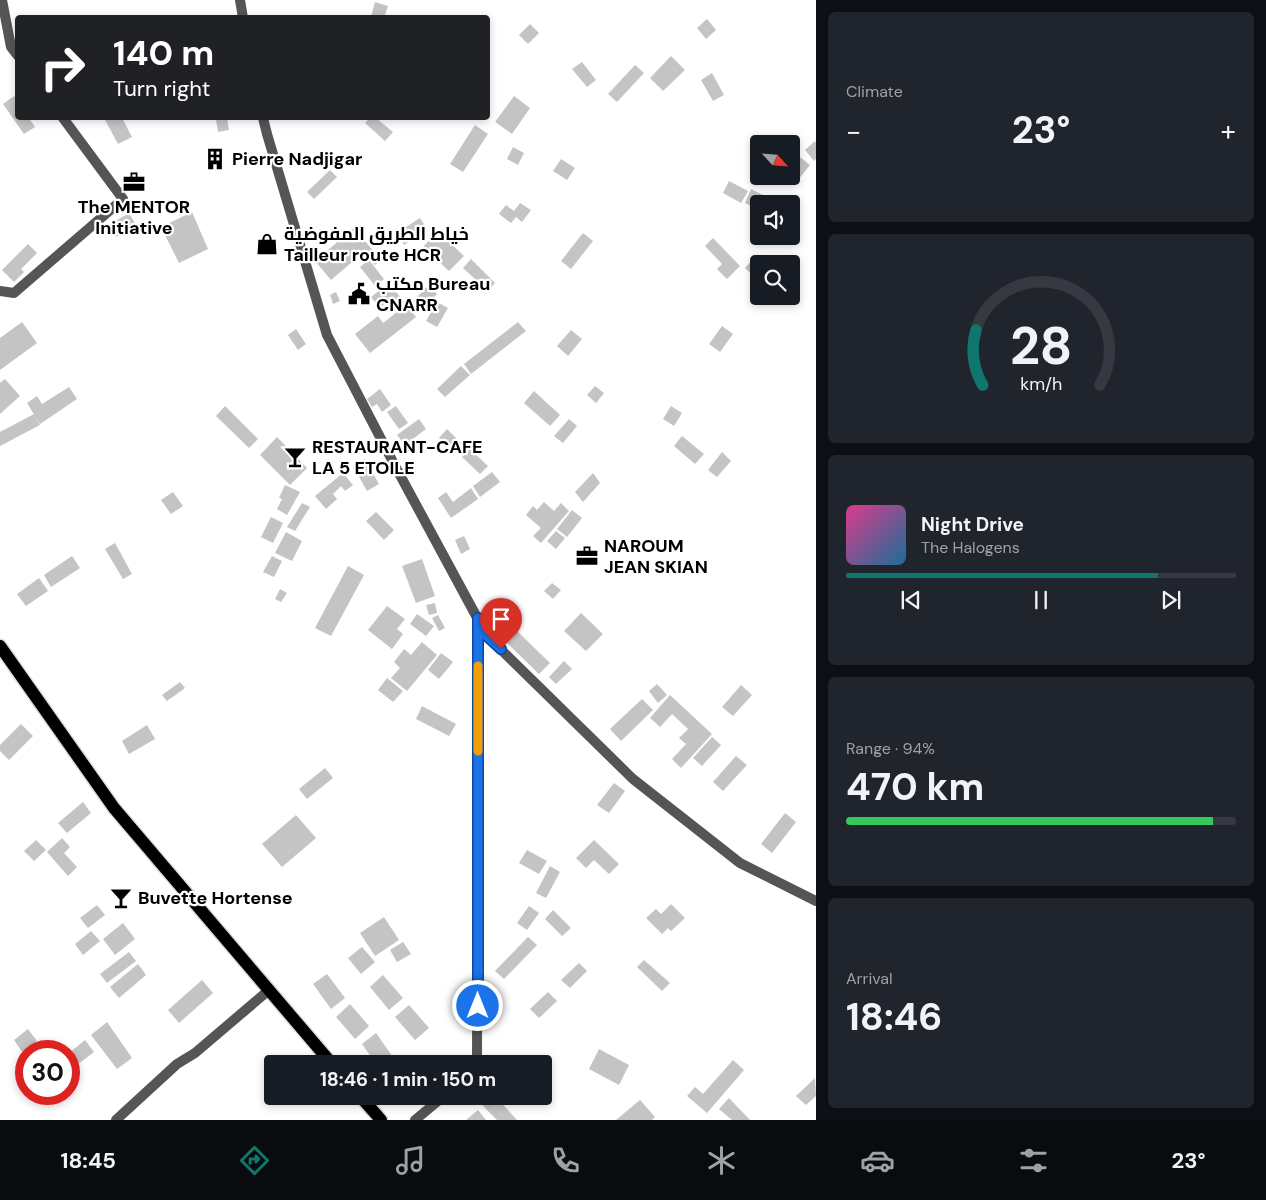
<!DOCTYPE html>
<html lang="en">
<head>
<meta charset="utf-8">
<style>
	:root { --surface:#171b24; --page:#20242c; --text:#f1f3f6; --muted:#9ea1a6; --line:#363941; --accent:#0f766e }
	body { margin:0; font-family:"DM Sans",Cairo,sans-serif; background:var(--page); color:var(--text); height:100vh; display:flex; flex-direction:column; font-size:19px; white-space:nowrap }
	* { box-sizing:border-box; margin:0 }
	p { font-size:16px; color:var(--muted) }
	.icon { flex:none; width:28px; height:28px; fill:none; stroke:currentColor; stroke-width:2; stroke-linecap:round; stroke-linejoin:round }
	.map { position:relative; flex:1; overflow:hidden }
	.details { display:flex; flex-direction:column; gap:12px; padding:12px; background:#0d0f14; width:450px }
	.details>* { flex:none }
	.guide { position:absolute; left:15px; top:15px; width:475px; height:105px; border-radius:5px; box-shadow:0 2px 8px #0003; background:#202124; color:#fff; overflow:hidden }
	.needle { width:32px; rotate:116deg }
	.controls { position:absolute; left:750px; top:135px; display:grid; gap:10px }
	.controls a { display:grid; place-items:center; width:50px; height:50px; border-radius:5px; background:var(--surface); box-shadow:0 2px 8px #0003; font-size:25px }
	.speed { position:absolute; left:15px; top:1040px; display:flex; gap:10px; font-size:25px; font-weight:700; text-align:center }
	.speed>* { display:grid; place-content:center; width:65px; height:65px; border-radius:50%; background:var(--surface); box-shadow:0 2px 8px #0003; line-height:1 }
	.speed .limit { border:8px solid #d22; background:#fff; color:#111 }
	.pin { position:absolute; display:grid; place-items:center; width:42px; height:42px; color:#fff; margin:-51px -21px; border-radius:50% 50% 50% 0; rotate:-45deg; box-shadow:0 0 5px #0007 }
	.pin .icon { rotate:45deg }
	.me { position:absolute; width:55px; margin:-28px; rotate:0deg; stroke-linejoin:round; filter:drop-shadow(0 0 4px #0008) }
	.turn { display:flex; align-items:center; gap:18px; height:105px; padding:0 15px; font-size:22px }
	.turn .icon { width:65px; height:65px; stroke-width:2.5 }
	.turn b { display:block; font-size:35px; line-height:42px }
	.big { font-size:38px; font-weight:700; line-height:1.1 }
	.details .card { flex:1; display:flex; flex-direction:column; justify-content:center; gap:8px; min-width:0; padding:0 18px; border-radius:8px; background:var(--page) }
	.details .dial { align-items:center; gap:0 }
	.dial svg { height:130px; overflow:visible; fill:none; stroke:var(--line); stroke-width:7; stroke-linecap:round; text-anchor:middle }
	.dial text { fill:var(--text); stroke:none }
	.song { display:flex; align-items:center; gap:15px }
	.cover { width:60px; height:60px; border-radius:8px; background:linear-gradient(135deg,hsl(330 70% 55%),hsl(200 70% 35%)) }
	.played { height:5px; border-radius:2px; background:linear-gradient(90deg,var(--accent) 80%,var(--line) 80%) }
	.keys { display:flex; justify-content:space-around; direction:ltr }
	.heat { display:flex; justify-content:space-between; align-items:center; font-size:28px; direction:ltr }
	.charge { height:8px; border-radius:4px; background:linear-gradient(90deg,#34c759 94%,var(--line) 0) }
	.trip { position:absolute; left:264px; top:1055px; width:288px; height:50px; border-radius:5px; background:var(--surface); box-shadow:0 2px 8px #0003; font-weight:700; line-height:50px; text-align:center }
	.menu { display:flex; height:80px; justify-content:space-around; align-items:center; background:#090b0e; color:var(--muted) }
	.menu .icon { width:35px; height:35px }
	.menu .on { color:var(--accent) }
	.menu b { font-size:22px; color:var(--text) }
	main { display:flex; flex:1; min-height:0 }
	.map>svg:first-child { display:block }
	.building { fill:#c4c4c4 }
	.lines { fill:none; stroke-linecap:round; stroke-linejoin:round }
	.primary-casing { stroke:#dbdbdb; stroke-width:15 }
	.street { stroke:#555; stroke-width:10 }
	.primary { stroke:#000; stroke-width:12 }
	.route-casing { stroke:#114b97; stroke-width:12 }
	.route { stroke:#1a73e8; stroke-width:9 }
	.slow { stroke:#f59e0b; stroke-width:9 }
	.labels { text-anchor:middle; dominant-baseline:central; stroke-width:4.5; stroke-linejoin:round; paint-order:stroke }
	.poi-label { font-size:18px; font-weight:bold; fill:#000; stroke:#fff; text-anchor:start }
</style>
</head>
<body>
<main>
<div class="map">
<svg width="816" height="1120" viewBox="0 0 816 1120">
	<rect width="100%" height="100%" fill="#fff"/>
	<!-- building -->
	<g class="building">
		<path d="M375 2 388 6 384 18 371 17Z"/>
		<path d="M707 19 716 30 706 39 697 28Z"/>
		<path d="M530 24 539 33 528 44 519 35Z"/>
		<path d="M671 56 685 70 663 91 650 78Z"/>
		<path d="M582 62 596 80 587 87 572 69Z"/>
		<path d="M635 65 644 73 617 102 608 94Z"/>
		<path d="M712 73 724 95 713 101 701 80Z"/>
		<path d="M14 96 18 101V118H29L35 127 24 134 3 104Z"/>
		<path d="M514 96 530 108 512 134 495 122Z"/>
		<path d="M104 118H122L132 137 118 144Z"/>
		<path d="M227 118 229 130 218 132 216 120Z"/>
		<path d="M370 118H376L393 132 385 141 365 123Z"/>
		<path d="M475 125 488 134 463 172 450 164Z"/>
		<path d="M815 141 816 143V159L814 161 805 150Z"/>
		<path d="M513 147 524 153 518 165 507 159Z"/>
		<path d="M215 149 223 164 214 169 206 153Z"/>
		<path d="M800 157 810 165 794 185 784 176H791V167Z"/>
		<path d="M561 159 575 168 567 180 553 171Z"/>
		<path d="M330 170 337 177 314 199 307 192Z"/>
		<path d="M729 181 748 191 741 203 723 193Z"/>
		<path d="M751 189 763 195 757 209 745 203Z"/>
		<path d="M520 203 531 210 522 222 516 217 511 223 499 214 506 205 514 211Z"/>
		<path d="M192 212 208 249 179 263 161 227Z"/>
		<path d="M129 213 136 225 116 237 109 225Z"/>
		<path d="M420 218 427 229 404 245 397 233Z"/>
		<path d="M354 228 381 260 375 265 364 252 331 280 315 261Z"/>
		<path d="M438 231 464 256 449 271 423 247Z"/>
		<path d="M583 233 593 241 571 269 561 261Z"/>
		<path d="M269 238 273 247 265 250 261 241Z"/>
		<path d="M713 238 740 266 727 279 717 269 722 264 705 246Z"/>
		<path d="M28 244 37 253 21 269 24 272 14 282 2 270Z"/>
		<path d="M471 259 495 283 488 291 463 268Z"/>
		<path d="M753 259 759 265V281L745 268Z"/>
		<path d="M369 260 384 279 375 286 360 267Z"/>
		<path d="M389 283 416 317 370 353 355 334 378 316 383 323 397 312 388 301 380 308 371 297Z"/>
		<path d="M429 285 437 294 421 310 413 301Z"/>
		<path d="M336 292 340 301 333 304 330 295Z"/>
		<path d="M437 302 448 308 437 327 426 321Z"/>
		<path d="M22 322 37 343 0 370V338Z"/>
		<path d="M518 322 526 331 471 374 464 364Z"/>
		<path d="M722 326 733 334 720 352 709 344Z"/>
		<path d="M296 329 306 344 298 350 288 335Z"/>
		<path d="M571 330 582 339 568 356 557 346Z"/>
		<path d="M461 366 470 375 445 397 437 389Z"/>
		<path d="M5 379 20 396 0 414V383Z"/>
		<path d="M595 386 604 393 596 403 587 395Z"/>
		<path d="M69 387 77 399 40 424 27 403 37 396 42 404Z"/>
		<path d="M380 389 391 405 382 412 377 404 372 407 367 399Z"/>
		<path d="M534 391 560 415 550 426 524 403Z"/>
		<path d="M225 406 258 439 249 448 216 416Z"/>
		<path d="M396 406 408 423 399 429 387 412Z"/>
		<path d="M671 406 682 413 674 426 663 419Z"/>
		<path d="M34 414 40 425 0 446V432Z"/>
		<path d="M419 419 426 429 405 445 397 435Z"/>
		<path d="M569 419 577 426 563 443 554 436Z"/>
		<path d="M447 429 463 445 456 453 439 438Z"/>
		<path d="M682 436 704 454 695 464 674 446Z"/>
		<path d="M277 437 307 468 290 485 260 455Z"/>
		<path d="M470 449 488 466 480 474 462 457Z"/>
		<path d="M722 452 731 461 717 477 708 470Z"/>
		<path d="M365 459 379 484 367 491 353 466Z"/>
		<path d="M492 472 500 482 480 497 473 486Z"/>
		<path d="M343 473 353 485 345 491 341 486 333 494 337 499 326 509 315 496Z"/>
		<path d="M593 473 600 483 583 502 575 492Z"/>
		<path d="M285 485 300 492 287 515 277 509 282 499 279 498Z"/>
		<path d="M471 488 478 499 451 518 438 498 446 492 453 502Z"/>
		<path d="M173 492 183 506 171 514 161 500Z"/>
		<path d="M544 502 554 511 561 503 569 511 541 543 533 536 541 528 526 515 533 506 537 510Z"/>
		<path d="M302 503 310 507 295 531 287 527Z"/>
		<path d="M572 510 582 518 567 537 557 529Z"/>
		<path d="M376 512 394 530 384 540 366 521Z"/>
		<path d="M271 517 283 523 273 543 261 537Z"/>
		<path d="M556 531 565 538 556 549 547 541Z"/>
		<path d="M286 532 302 541 292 561 275 553Z"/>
		<path d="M464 536 470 549 461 554 455 540Z"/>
		<path d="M115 543 132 574 123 579 105 549Z"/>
		<path d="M72 556 80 568 51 587 44 575Z"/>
		<path d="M272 556 282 561 274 577 263 572Z"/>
		<path d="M422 559 435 596 416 603 402 566Z"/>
		<path d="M348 566 364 575 331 636 315 628Z"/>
		<path d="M39 578 48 591 26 606 17 594Z"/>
		<path d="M552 583 561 590 553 599 544 591Z"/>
		<path d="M280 589 287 593 281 602 275 599Z"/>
		<path d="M435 603 437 613 429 615 426 605Z"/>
		<path d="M387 606 405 619 397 629 403 634 392 649 368 630Z"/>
		<path d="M581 613 603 634 586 651 564 631Z"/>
		<path d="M417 614 434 626 426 636 410 624Z"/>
		<path d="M438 615 445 628 439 631 432 618Z"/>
		<path d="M516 630 550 663 539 674 505 641Z"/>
		<path d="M422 642 437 655 407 691 391 678 400 668 394 662 404 649 411 655Z"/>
		<path d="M441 653 453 662 439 679 428 670Z"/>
		<path d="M564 661 572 669 556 684 549 677Z"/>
		<path d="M387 678 403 691 393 702 378 690Z"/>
		<path d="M180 682 185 688 167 701 162 695Z"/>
		<path d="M657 684 667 695 658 703 649 691Z"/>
		<path d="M741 685 752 695 733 716 722 707Z"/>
		<path d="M670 695 712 734 681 768 672 759 686 744 679 738 688 729 672 714 660 727 650 718Z"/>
		<path d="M642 699 653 710 621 741 610 729Z"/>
		<path d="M422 706 456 724 449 736 416 719Z"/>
		<path d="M21 724 33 736 9 760 0 751V745Z"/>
		<path d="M147 725 155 739 129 754 122 741Z"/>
		<path d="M712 737 721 745 702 766 693 758Z"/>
		<path d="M736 756 747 765 723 791 713 782Z"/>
		<path d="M325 768 333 778 307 799 299 789Z"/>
		<path d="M614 783 625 791 609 813 597 805Z"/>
		<path d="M83 802 91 813 67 833 58 823Z"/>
		<path d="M785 813 796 822 772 853 761 844Z"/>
		<path d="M296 815 316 838 282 867 262 844Z"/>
		<path d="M62 838 70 847 64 853 77 867 68 876 47 852Z"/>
		<path d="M36 840 46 850 34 861 24 851Z"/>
		<path d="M594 840 619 864 609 874 594 860 586 868 576 858Z"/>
		<path d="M527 850 547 861 539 874 519 863Z"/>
		<path d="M550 866 560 872 546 898 536 893Z"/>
		<path d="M671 904 685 918 671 931 668 928 662 934 646 918 656 909 661 914Z"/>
		<path d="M97 905 105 915 88 928 80 918Z"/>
		<path d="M529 906 539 913 527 930 517 923Z"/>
		<path d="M553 910 571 928 562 936 545 919Z"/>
		<path d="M384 917 399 940 375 956 360 933Z"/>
		<path d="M123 923 135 939 115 955 103 939Z"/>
		<path d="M91 931 100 941 83 955 75 944Z"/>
		<path d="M528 937 537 945 504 979 495 971Z"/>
		<path d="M403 942 411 954 397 962 390 950Z"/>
		<path d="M362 947 375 962 361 974 348 958Z"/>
		<path d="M129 952 136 961 107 983 100 974Z"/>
		<path d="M644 960 670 983 662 991 637 967Z"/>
		<path d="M579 963 587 971 570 988 561 980Z"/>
		<path d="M138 964 146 975 119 998 110 987Z"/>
		<path d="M327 974 345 998 331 1009 313 984Z"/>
		<path d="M383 975 403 998 389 1010 370 987Z"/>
		<path d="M202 980 213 993 179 1023 168 1010Z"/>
		<path d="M548 992 557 1001 539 1018 530 1009Z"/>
		<path d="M350 1004 369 1026 355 1039 336 1017Z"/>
		<path d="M409 1005 429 1028 415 1040 395 1017Z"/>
		<path d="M107 1022 132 1058 117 1069 91 1035Z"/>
		<path d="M28 1029 37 1041 22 1052 14 1040Z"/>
		<path d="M376 1033 395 1060 390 1064H376L362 1044Z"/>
		<path d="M85 1040 94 1052 69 1071V1053Z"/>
		<path d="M599 1049 629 1065 619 1085 589 1069Z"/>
		<path d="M733 1060 744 1070 707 1113 687 1096 695 1087 703 1094Z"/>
		<path d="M815 1078 816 1096 806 1105 796 1096Z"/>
		<path d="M492 1096H495L517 1120H497L482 1105Z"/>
		<path d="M729 1098 750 1120H732L719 1109Z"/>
		<path d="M640 1100 655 1117 652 1120H616Z"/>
		<path d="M478 1110 486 1120H466Z"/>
	</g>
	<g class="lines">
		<!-- primary casing -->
		<g class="primary-casing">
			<g id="primary">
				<path d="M0 646 114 808 332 1064"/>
				<path d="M360 1096 381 1120"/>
			</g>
		</g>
		<!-- street -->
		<g class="street">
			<path d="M2 0 11 47 18 56"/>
			<path d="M240 0 243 18"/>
			<path d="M263 118 267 134 327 335 394 464 487 636 633 779 740 863 816 901"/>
			<path d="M0 291 14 293 123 199 63 118"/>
			<path d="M477 1064 478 619"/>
			<path d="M116 1120 177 1064 195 1053 269 990"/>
			<path d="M415 1120 444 1096"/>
		</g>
		<!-- primary -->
		<use href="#primary" class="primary"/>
	</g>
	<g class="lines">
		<!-- route casing -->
		<g class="route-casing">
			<path id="route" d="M478 1006V618L487 636 501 649"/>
		</g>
		<!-- route -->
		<use href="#route" class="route"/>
		<!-- slow -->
		<path class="slow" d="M478 666V751"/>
	</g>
	<!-- icons -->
	<defs>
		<g id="building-bare" transform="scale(1.725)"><path d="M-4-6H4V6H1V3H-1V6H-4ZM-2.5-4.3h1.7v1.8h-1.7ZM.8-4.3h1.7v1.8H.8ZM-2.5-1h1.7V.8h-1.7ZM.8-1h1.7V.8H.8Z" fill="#000" stroke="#fff" stroke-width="2.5" paint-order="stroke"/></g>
		<g id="office-bare" transform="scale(1.725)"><path d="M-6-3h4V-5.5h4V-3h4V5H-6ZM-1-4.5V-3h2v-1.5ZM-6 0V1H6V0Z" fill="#000" stroke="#fff" stroke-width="2.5" paint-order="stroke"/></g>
		<g id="shop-bare" transform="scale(1.725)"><path d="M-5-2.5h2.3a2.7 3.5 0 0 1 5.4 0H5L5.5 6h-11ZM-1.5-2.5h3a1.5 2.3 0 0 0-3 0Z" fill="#000" stroke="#fff" stroke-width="2.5" paint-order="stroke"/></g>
		<g id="civic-bare" transform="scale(1.725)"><path d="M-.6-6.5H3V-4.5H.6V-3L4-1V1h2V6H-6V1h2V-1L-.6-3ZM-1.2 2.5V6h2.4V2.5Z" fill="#000" stroke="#fff" stroke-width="2.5" paint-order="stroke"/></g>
		<g id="bar-bare" transform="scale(1.725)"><path d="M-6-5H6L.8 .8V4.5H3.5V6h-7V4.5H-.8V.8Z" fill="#000" stroke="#fff" stroke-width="2.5" paint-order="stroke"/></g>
	</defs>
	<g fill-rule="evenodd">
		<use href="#building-bare" x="215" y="159"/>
		<use href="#office-bare" x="134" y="182"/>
		<use href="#shop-bare" x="267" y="244"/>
		<use href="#civic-bare" x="359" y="294"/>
		<use href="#bar-bare" x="295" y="457"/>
		<use href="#office-bare" x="587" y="556"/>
		<use href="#bar-bare" x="121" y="898"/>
	</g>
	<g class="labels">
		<!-- poi labels -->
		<g class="poi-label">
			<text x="232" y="159">Pierre Nadjigar</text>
			<text x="134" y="207" text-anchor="middle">The MENTOR<tspan x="134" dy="21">Initiative</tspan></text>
			<text x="284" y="234">خياط الطريق المفوضية<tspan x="284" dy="21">Tailleur route HCR</tspan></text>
			<text x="376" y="284">مكتب Bureau<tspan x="376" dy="21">CNARR</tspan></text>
			<text x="312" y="447">RESTAURANT-CAFE<tspan x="312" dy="21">LA 5 ETOILE</tspan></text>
			<text x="604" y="546">NAROUM<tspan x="604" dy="21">JEAN SKIAN</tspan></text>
			<text x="138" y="898">Buvette Hortense</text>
		</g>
	</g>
</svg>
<div class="controls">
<a><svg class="needle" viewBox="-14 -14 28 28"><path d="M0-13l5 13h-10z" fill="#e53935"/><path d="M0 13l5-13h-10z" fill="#9ea1a6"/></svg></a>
<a><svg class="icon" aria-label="sound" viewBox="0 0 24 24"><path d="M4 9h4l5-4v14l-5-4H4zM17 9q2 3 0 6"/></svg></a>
<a><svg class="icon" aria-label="search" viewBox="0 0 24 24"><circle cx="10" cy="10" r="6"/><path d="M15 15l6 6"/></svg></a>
</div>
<div class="speed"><div class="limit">30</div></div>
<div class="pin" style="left:501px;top:649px;background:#d93025"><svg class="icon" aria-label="arrive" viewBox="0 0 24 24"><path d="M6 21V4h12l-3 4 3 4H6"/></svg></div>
<svg class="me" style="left:478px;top:1006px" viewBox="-20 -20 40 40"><circle r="17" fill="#1a73e8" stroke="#fff" stroke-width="3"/><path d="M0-11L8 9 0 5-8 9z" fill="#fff"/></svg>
<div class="trip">18:46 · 1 min · 150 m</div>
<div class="guide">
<div class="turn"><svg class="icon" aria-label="right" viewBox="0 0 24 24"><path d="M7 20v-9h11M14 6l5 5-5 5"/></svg><div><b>140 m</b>Turn right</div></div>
</div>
</div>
<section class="details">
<div class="card"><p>Climate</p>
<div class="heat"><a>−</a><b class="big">23°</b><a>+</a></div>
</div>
<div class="card dial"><svg viewBox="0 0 100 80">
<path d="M14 69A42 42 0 1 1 86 69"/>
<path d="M14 69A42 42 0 0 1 10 35" stroke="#0f766e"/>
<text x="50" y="56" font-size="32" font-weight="700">28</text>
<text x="50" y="72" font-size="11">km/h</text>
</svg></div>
<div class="card">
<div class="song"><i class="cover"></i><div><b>Night Drive</b><p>The Halogens</p></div></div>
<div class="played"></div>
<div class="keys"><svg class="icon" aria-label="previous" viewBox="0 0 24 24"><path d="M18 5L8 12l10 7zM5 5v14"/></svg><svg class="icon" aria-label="pause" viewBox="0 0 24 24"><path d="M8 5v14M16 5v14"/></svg><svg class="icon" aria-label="next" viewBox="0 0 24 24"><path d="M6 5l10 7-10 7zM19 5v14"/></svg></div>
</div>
<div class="card"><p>Range · 94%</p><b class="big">470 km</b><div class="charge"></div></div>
<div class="card"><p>Arrival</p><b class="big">18:46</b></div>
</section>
</main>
<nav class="menu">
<b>18:45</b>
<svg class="icon on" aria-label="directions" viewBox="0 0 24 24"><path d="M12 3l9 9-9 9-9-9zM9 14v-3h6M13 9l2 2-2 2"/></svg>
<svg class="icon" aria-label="music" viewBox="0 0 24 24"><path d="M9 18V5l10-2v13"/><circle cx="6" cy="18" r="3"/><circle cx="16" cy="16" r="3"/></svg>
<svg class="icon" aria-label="phone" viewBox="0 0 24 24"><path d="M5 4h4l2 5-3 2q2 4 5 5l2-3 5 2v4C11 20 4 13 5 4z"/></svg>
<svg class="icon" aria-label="climate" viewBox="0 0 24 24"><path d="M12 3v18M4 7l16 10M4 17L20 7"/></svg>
<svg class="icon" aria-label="car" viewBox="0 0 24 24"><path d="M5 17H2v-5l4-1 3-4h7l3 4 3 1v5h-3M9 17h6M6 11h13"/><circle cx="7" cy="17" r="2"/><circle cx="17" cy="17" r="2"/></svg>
<svg class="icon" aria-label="filters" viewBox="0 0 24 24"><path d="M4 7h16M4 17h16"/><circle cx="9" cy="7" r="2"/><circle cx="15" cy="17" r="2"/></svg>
<b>23°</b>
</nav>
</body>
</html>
